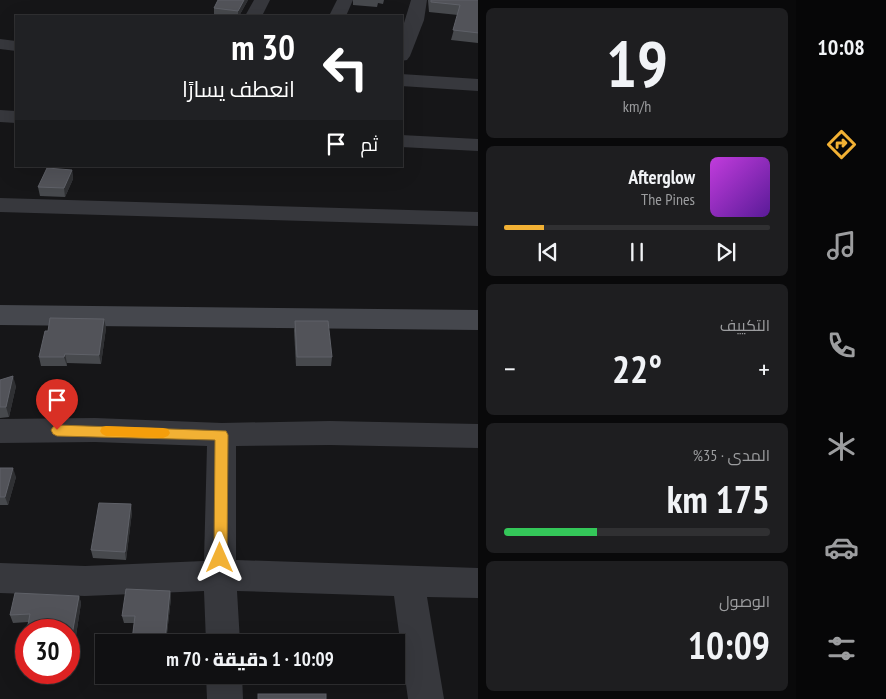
<!DOCTYPE html>
<html lang="ar">
<head>
<meta charset="utf-8">
<style>
	:root { --surface:#101012; --page:#1e1e20; --text:#f1f3f6; --muted:#9c9d9f; --line:#303032; --accent:#f2b134 }
	body { margin:0; font-family:"PT Sans Narrow",Cairo,sans-serif; background:var(--page); color:var(--text); direction:rtl; height:100vh; display:flex; flex-direction:column; font-size:19px; white-space:nowrap }
	* { box-sizing:border-box; margin:0 }
	p { font-size:16px; color:var(--muted) }
	.icon { flex:none; width:28px; height:28px; fill:none; stroke:currentColor; stroke-width:2; stroke-linecap:round; stroke-linejoin:round }
	.map { position:relative; flex:1; overflow:hidden; direction:ltr }
	.details { display:flex; flex-direction:column; gap:8px; padding:8px; background:#09090a; width:318px }
	.details>* { flex:none }
	.hud { position:absolute; left:15px; top:15px; width:388px; height:152px; border-radius:0px; box-shadow:0 5px 20px #0002,0 0 0 1px var(--line); direction:rtl; background:#202124; color:#fff; overflow:hidden }
	.speed { position:absolute; left:15px; top:619px; display:flex; gap:10px; font-size:25px; font-weight:700; text-align:center }
	.speed>* { display:grid; place-content:center; width:65px; height:65px; border-radius:50%; background:var(--surface); box-shadow:0 5px 20px #0002,0 0 0 1px var(--line); line-height:1 }
	.speed .limit { border:8px solid #d22; background:#fff; color:#111 }
	.pin { position:absolute; display:grid; place-items:center; width:42px; height:42px; color:#fff; margin:-51px -21px; border-radius:50% 50% 50% 0; rotate:-45deg; box-shadow:0 0 5px #0007 }
	.pin .icon { rotate:45deg }
	.me { position:absolute; width:55px; margin:-28px; rotate:0deg; stroke-linejoin:round; filter:drop-shadow(0 0 4px #0008) }
	.turn { display:flex; align-items:center; gap:18px; height:105px; padding:0 25px; font-size:22px }
	.turn .icon { width:65px; height:65px; stroke-width:2.5 }
	.turn b { display:block; font-size:35px; line-height:42px }
	.then { display:flex; align-items:center; height:48px; padding:0 25px; background:#0003; gap:10px; font-size:19px }
	.big { font-size:38px; font-weight:800; line-height:1.1 }
	.details .card { flex:1; display:flex; flex-direction:column; justify-content:center; gap:8px; min-width:0; padding:0 18px; border-radius:8px; background:var(--page) }
	.details .dial { align-items:center; gap:0 }
	.dial b { font-size:65px; line-height:1 }
	.song { display:flex; align-items:center; gap:15px }
	.cover { width:60px; height:60px; border-radius:8px; background:linear-gradient(135deg,hsl(290 70% 55%),hsl(270 70% 35%)) }
	.played { height:5px; border-radius:2px; background:linear-gradient(90deg,var(--accent) 15%,var(--line) 15%) }
	.keys { display:flex; justify-content:space-around; direction:ltr }
	.heat { display:flex; justify-content:space-between; align-items:center; font-size:28px; direction:ltr }
	.charge { height:8px; border-radius:4px; background:linear-gradient(90deg,#34c759 35%,var(--line) 0) }
	.trip { position:absolute; left:95px; top:634px; width:310px; height:50px; border-radius:0px; background:var(--surface); box-shadow:0 5px 20px #0002,0 0 0 1px var(--line); font-weight:800; line-height:50px; text-align:center; direction:rtl }
	main { display:flex; flex:1; min-height:0 }
	.menu { display:flex; flex-direction:column; width:90px; justify-content:space-around; align-items:center; background:#060607; color:var(--muted) }
	.menu .icon { width:35px; height:35px }
	.menu .on { color:var(--accent) }
	.menu b { font-size:22px; color:var(--text) }
	.map>svg:first-child { display:block }
	.lines { fill:none; stroke-linecap:round; stroke-linejoin:round }
	.street { fill:#37383d; fill-rule:evenodd }
	.secondary { fill:#45474d; fill-rule:evenodd }
	.wall { fill:#47494d }
	.shaded-wall { fill:#2f3033 }
	.building { fill:#525359; stroke:#5f6168 }
	.route { fill:#f2b134; stroke:#9d7322 }
	.slow { fill:#f59e0b }
</style>
</head>
<body>
<main>
<nav class="menu">
<b>10:08</b>
<svg class="icon on" aria-label="directions" viewBox="0 0 24 24"><path d="M12 3l9 9-9 9-9-9zM9 14v-3h6M13 9l2 2-2 2"/></svg>
<svg class="icon" aria-label="music" viewBox="0 0 24 24"><path d="M9 18V5l10-2v13"/><circle cx="6" cy="18" r="3"/><circle cx="16" cy="16" r="3"/></svg>
<svg class="icon" aria-label="phone" viewBox="0 0 24 24"><path d="M5 4h4l2 5-3 2q2 4 5 5l2-3 5 2v4C11 20 4 13 5 4z"/></svg>
<svg class="icon" aria-label="climate" viewBox="0 0 24 24"><path d="M12 3v18M4 7l16 10M4 17L20 7"/></svg>
<svg class="icon" aria-label="car" viewBox="0 0 24 24"><path d="M5 17H2v-5l4-1 3-4h7l3 4 3 1v5h-3M9 17h6M6 11h13"/><circle cx="7" cy="17" r="2"/><circle cx="17" cy="17" r="2"/></svg>
<svg class="icon" aria-label="filters" viewBox="0 0 24 24"><path d="M4 7h16M4 17h16"/><circle cx="9" cy="7" r="2"/><circle cx="15" cy="17" r="2"/></svg>
</nav>
<section class="details">
<div class="card dial"><b>19</b><p>km/h</p></div>
<div class="card">
<div class="song"><i class="cover"></i><div><b>Afterglow</b><p>The Pines</p></div></div>
<div class="played"></div>
<div class="keys"><svg class="icon" aria-label="previous" viewBox="0 0 24 24"><path d="M18 5L8 12l10 7zM5 5v14"/></svg><svg class="icon" aria-label="pause" viewBox="0 0 24 24"><path d="M8 5v14M16 5v14"/></svg><svg class="icon" aria-label="next" viewBox="0 0 24 24"><path d="M6 5l10 7-10 7zM19 5v14"/></svg></div>
</div>
<div class="card"><p>التكييف</p>
<div class="heat"><a>−</a><b class="big">22°</b><a>+</a></div>
</div>
<div class="card"><p>المدى · 35%</p><b class="big">175 km</b><div class="charge"></div></div>
<div class="card"><p>الوصول</p><b class="big">10:09</b></div>
</section>
<div class="map">
<svg width="479" height="699" viewBox="0 0 479 699">
	<rect width="100%" height="100%" fill="#161618"/>
	<g class="lines">
		<!-- street -->
		<g class="street">
			<path d="M254 0H270L262 16H245Z"/>
			<path d="M337 0H353L346 16H329Z"/>
			<path d="M411 0H427L424 20 410 56 407 60 401 61V33Z"/>
			<path d="M0 39 16 41V51L0 49Z"/>
			<path d="M401 74 479 79V91L401 86Z"/>
			<path d="M0 110 16 111V123L0 122Z"/>
			<path d="M401 135 479 139V151L401 147Z"/>
			<path d="M0 198 479 212V226L0 212Z"/>
			<path d="M95 418 222 423 330 421 479 424V448L330 445 236 446V560L479 568V598L427 597 444 699H408L394 596 237 591 240 642H206L204 591 85 596 0 593V563L85 566 204 561 207 446 95 442 0 443V419Z"/>
			<path d="M206 675H242L243 699H207Z"/>
		</g>
		<!-- secondary -->
		<path class="secondary" d="M0 305 479 310V330L0 325Z"/>
	</g>
	<!-- wall -->
	<g class="wall">
		<path d="M248 0 239 16H226L214 15V8Z"/>
		<path d="M353 0H384L383 4 378 3 377 7 353 5Z"/>
		<path d="M428 0H479V43L451 40 458 15 429 12Z"/>
		<path d="M72 170 73 179 65 197 40 196 38 187Z"/>
		<path d="M104 319 106 328 101 364 67 363V366H41L39 357 48 331Z"/>
		<path d="M295 321 332 357 331 366H296L294 330Z"/>
		<path d="M0 380 16 386 9 417 0 418Z"/>
		<path d="M0 468 16 477 8 505H0Z"/>
		<path d="M132 512 126 560 93 558 91 550Z"/>
		<path d="M170 591 171 598 166 642H132V640L134 623H124L122 616Z"/>
		<path d="M79 596 81 603 75 642H69V630L28 622 13 623 10 615Z"/>
	</g>
	<!-- shaded-wall -->
	<g class="shaded-wall">
		<path d="M244 0H248L239 16H238V11Z"/>
		<path d="M72 170 73 179 65 197 64 188Z"/>
		<path d="M104 319 106 328 101 364 99 355Z"/>
		<path d="M65 354 67 363V366L64 357Z"/>
		<path d="M13 376 16 386 9 417 6 407Z"/>
		<path d="M13 468 16 477 8 505 5 497Z"/>
		<path d="M131 504 132 512 126 560 125 552Z"/>
		<path d="M170 591 171 598 166 642H165Z"/>
		<path d="M79 596 81 603 75 642 72 635Z"/>
	</g>
	<!-- building -->
	<g class="building">
		<path d="M218 0H244L238 11 214 8Z"/>
		<path d="M431 0H479V33L453 30 460 5 431 2Z"/>
		<path d="M47 168 72 170 64 188 38 187Z"/>
		<path d="M50 318 104 319 99 355 65 354 64 357H39L45 331H48Z"/>
		<path d="M295 321H328L332 357H297Z"/>
		<path d="M13 376 6 407H0V380Z"/>
		<path d="M0 468H13L5 497H0Z"/>
		<path d="M99 503 131 504 125 552 91 550Z"/>
		<path d="M126 589 170 591 165 641 132 640 135 616H122Z"/>
		<path d="M15 593 79 596 72 635H69V630H27L30 614 10 615Z"/>
		<rect x="258" y="694" width="68" height="5"/>
	</g>
	<!-- route -->
	<path class="route" d="M57 425 226 431 228 435 227 558 225 562 220 564 216 562 214 558 215 440 57 436 53 434 51 430 53 427Z"/>
	<!-- slow -->
	<path class="slow" d="M106 426 163 428 168 429 170 433 168 436 163 438 106 436 102 434 100 431 102 427Z"/>
</svg>
<div class="speed"><div class="limit">30</div></div>
<div class="pin" style="left:57px;top:430px;background:#d93025"><svg class="icon" aria-label="arrive" viewBox="0 0 24 24"><path d="M6 21V4h12l-3 4 3 4H6"/></svg></div>
<svg class="me" style="left:220px;top:558px" viewBox="-20 -20 40 40"><path d="M0-17L14 15 0 8-14 15z" fill="#f2b134" stroke="#fff" stroke-width="4"/></svg>
<div class="trip">10:09 · 1 دقيقة · 70 m</div>
<div class="hud">
<div class="turn"><svg class="icon" aria-label="left" viewBox="0 0 24 24"><path d="M17 20v-9H6M10 6l-5 5 5 5"/></svg><div><b>30 m</b>انعطف يسارًا</div></div>
<div class="then">ثم<svg class="icon" aria-label="arrive" viewBox="0 0 24 24"><path d="M6 21V4h12l-3 4 3 4H6"/></svg></div>
</div>
</div>
</main>
</body>
</html>
